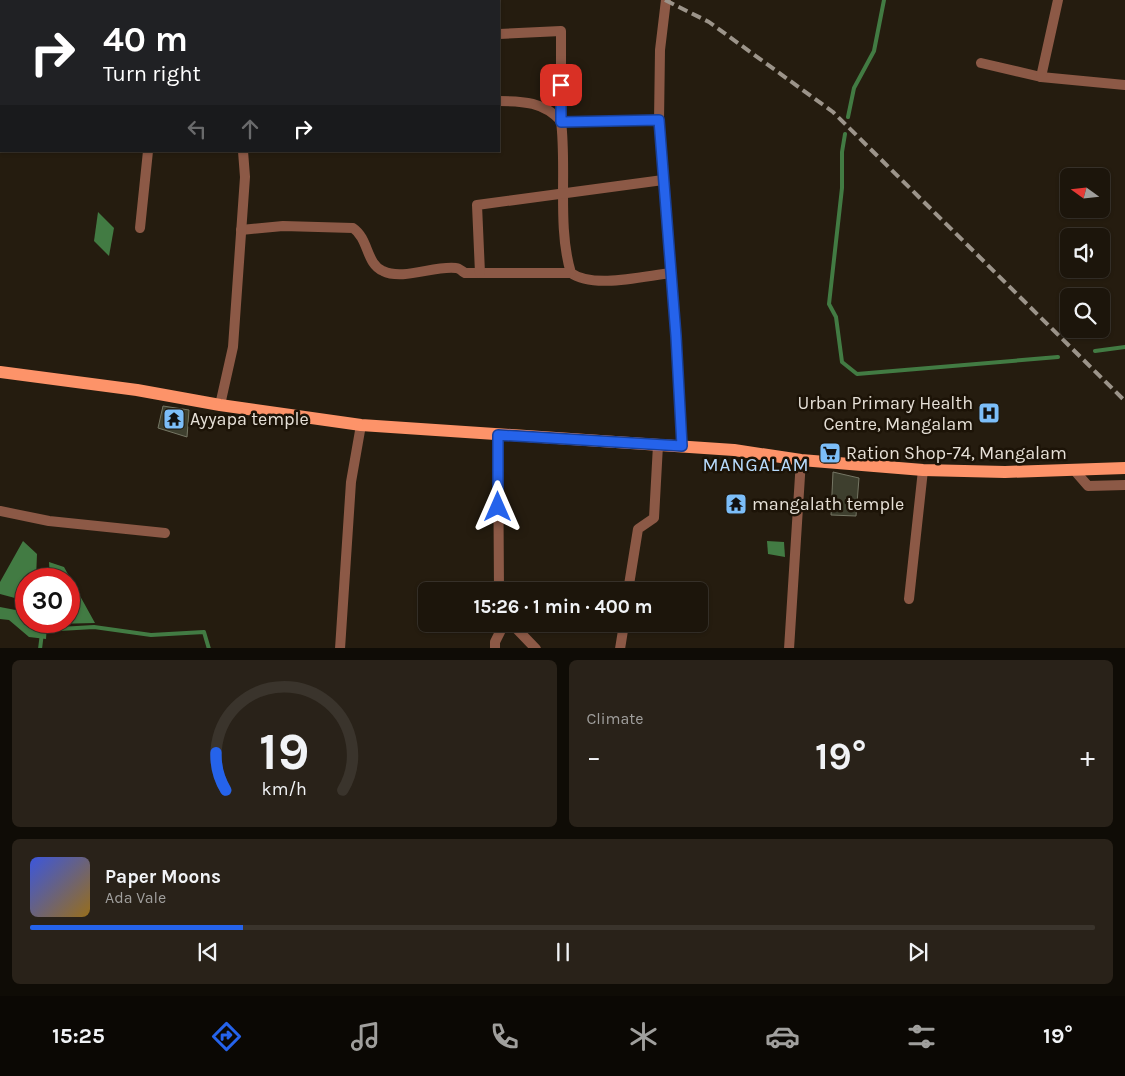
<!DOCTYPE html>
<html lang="en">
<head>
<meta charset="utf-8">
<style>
	:root { --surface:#1c150b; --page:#292219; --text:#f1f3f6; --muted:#a09f9d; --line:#3a342c; --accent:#2563eb }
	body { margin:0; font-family:Karla,sans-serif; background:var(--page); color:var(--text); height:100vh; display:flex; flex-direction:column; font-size:19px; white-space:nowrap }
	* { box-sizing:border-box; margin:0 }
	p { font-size:16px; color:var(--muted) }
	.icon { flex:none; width:28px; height:28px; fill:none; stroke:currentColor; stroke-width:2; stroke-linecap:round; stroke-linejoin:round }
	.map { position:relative; height:648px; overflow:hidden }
	.drawer { display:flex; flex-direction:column; gap:12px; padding:12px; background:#0f0c06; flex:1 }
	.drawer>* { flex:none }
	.top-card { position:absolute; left:0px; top:0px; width:500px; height:152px; box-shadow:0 1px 4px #0004,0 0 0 1px var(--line); background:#202124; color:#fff; overflow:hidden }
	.needle { width:32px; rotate:285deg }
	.buttons { position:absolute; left:1060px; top:168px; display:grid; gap:10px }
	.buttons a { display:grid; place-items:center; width:50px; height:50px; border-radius:8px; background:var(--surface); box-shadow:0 1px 4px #0004,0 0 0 1px var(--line); font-size:25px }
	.speed { position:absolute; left:15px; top:568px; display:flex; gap:10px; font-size:25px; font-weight:700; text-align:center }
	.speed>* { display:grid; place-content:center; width:65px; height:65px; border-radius:50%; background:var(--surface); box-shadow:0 1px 4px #0004,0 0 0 1px var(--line); line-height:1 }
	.speed .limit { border:8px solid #d22; background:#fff; color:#111 }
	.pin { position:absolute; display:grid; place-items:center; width:42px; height:42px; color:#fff; margin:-21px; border-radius:10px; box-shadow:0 2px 8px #0006 }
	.me { position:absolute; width:55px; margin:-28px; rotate:0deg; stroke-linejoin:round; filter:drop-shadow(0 0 4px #0008) }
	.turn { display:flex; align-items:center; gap:18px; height:105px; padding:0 20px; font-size:22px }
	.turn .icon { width:65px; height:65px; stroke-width:2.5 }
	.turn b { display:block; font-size:35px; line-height:42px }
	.lanes { display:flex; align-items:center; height:48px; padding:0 20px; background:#0003; justify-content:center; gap:25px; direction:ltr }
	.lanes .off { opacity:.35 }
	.big { font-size:38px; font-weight:700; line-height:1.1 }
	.drawer .widget { flex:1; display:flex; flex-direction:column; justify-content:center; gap:8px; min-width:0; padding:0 18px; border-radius:8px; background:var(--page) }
	.drawer .dial { align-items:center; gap:0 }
	.dial svg { height:130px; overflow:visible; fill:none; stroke:var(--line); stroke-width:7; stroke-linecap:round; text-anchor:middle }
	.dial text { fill:var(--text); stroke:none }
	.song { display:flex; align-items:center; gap:15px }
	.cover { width:60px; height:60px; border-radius:8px; background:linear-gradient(135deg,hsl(230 70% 55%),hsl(40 70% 35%)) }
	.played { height:5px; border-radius:2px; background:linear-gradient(90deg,var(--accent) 20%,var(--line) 20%) }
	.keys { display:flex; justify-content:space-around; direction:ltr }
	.heat { display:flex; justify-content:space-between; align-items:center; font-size:28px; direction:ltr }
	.drawer .tiles { flex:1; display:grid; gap:12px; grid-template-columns:1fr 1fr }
	.widget:last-child { grid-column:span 2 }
	.trip { position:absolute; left:418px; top:582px; width:290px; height:50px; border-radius:8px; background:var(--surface); box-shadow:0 1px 4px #0004,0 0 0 1px var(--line); font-weight:700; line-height:50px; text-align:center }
	.dock { display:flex; height:80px; justify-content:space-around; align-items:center; background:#0b0804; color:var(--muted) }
	.dock .icon { width:35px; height:35px }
	.dock .current { color:var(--accent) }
	.dock b { font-size:22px; color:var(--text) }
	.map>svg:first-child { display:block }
	.water { fill:#427b43 }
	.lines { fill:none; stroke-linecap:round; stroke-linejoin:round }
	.stream { stroke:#427b43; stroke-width:4 }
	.building { fill:#3e3f2e; stroke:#757664 }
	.minor { stroke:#8c5946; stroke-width:10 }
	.primary { stroke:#fd9369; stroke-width:12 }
	.rail { stroke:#9c948a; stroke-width:4; stroke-dasharray:10 5; stroke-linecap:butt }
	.route-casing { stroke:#184099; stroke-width:12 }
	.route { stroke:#2563eb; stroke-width:9 }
	.labels { text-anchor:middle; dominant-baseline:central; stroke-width:5; stroke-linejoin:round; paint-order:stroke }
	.poi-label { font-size:18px; fill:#e6e0d7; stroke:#1c1307; text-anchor:start }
	.neighbourhood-label { font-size:19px; letter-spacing:1px; fill:#b7dbfd; stroke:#1c1307 }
</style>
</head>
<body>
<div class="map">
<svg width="1125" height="649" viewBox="0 0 1125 649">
	<rect width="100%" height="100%" fill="#251c0f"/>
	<!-- water -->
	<g class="water">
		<path d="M98 212 114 228 109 256 94 241Z"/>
		<path d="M23 541 37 554 36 579H26V601L0 594V582Z"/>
		<path d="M767 541 784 542 785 557 768 554Z"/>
		<path d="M49 562 64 567 95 623 53 624 52 621H69V579H50Z"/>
		<path d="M0 607 26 612V621H43L47 624 46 639 29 637 9 620 0 619Z"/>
	</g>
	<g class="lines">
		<!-- stream -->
		<g class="stream">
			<path d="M848 117 854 88 874 51 884 0"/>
			<path d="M845 134 842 152V188L829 304 836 317 842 362 857 374 1058 357"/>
			<path d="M1095 351 1125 347"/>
			<path d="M42 630 94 627 151 635 204 632 209 649"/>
			<path d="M40 649 42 633"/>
		</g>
	</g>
	<!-- building -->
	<g class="building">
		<path d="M163 406 189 410 187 437 158 428Z"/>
		<path d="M833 472 859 478 856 516 831 515Z"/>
	</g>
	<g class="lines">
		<!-- minor -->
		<g class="minor">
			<path d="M32 0 35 1"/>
			<path d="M666 0 660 50 659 121 676 336 682 446"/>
			<path d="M171 1V0"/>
			<path d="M499 34 561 31V121H659"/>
			<path d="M981 63 1041 77 1125 85"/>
			<path d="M1041 77 1058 0"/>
			<path d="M499 101C523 101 544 102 561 121 567 169 557 227 571 273 593 289 644 276 671 273"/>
			<path d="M140 228 148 151"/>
			<path d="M241 230 283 226 353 228C369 239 366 264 383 271 403 281 435 265 456 268 459 268 463 272 465 273H571"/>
			<path d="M480 273 477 205 663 180"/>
			<path d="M220 405 233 347 245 177 243 151"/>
			<path d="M498 435 499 591"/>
			<path d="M1075 471 1088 486 1125 485"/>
			<path d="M0 511 49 521 165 533"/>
			<path d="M628 591 638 529 654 518 658 445"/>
			<path d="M909 599 923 470"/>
			<path d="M512 624 536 649"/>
			<path d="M340 649 351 482 361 425"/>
			<path d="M495 649V642L504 624"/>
			<path d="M620 649 624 624"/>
			<path d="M789 649 801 460"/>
		</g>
		<!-- primary -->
		<path class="primary" d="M0 372 137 390 220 405 361 425 734 450 801 460 923 470 1005 472 1125 468"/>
		<!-- rail -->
		<path class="rail" d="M665 0 709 22 833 112 1125 401"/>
	</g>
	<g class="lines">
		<!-- route casing -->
		<g class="route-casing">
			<path id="route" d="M498 507V435L682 446 676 336 659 120 561 122V85"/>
		</g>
		<!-- route -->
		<use href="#route" class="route"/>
	</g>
	<!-- icons -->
	<defs>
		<g id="hospital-square" transform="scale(1.125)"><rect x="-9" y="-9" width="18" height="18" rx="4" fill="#7cbef9" stroke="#1c1307"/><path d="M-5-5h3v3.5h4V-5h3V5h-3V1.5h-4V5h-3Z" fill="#111"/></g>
		<g id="temple-square" transform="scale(1.125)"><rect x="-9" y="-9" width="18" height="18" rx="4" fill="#7cbef9" stroke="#1c1307"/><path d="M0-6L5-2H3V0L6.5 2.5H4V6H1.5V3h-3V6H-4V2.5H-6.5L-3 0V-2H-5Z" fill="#111"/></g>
		<g id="supermarket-square" transform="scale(1.125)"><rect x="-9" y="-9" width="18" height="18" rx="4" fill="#7cbef9" stroke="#1c1307"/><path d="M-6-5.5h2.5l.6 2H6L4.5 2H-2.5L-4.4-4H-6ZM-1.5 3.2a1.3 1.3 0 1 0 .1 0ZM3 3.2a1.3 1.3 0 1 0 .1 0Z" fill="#111"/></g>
	</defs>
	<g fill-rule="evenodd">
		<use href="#hospital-square" x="989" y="413"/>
		<use href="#temple-square" x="174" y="419"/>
		<use href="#supermarket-square" x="830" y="453"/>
		<use href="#temple-square" x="736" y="504"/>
	</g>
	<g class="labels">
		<!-- poi labels -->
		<g class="poi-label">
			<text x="973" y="403" text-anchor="end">Urban Primary Health<tspan x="973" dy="21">Centre, Mangalam</tspan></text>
			<text x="190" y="419">Ayyapa temple</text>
			<text x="846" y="453">Ration Shop-74, Mangalam</text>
			<text x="752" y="504">mangalath temple</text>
		</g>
		<!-- neighbourhood labels -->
		<g class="neighbourhood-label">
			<text x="756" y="465">MANGALAM</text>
		</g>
	</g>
</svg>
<div class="buttons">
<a><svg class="needle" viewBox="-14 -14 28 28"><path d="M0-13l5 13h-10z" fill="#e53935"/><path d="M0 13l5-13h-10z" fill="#a09f9d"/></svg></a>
<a><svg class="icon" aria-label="sound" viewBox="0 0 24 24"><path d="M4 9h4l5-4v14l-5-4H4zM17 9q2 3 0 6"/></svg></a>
<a><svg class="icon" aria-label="search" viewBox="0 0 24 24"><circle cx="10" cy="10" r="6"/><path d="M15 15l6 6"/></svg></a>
</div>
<div class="speed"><div class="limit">30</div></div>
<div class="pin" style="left:561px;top:85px;background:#d93025"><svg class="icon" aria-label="arrive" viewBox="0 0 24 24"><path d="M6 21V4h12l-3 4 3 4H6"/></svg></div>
<svg class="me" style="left:498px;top:507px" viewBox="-20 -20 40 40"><path d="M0-17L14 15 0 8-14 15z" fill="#2563eb" stroke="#fff" stroke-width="4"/></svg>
<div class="trip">15:26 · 1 min · 400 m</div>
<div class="top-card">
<div class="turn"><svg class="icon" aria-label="right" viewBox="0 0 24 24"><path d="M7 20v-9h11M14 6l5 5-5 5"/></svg><div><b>40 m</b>Turn right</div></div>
<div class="lanes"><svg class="icon off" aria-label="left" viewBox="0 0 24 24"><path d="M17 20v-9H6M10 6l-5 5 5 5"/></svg><svg class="icon off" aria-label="ahead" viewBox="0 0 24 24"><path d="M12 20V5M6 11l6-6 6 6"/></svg><svg class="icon" aria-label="right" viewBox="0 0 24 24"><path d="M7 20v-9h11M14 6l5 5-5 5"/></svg></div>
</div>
</div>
<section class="drawer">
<div class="tiles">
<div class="widget dial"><svg viewBox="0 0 100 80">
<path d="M14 69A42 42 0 1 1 86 69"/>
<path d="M14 69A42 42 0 0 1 8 46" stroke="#2563eb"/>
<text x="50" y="56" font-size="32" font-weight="700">19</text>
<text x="50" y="72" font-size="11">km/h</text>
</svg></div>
<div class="widget"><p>Climate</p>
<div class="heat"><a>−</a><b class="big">19°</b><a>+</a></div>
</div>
<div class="widget">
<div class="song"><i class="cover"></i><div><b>Paper Moons</b><p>Ada Vale</p></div></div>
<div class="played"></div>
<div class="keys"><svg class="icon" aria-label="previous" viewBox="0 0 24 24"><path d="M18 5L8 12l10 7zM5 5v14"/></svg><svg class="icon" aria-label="pause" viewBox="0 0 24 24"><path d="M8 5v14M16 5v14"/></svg><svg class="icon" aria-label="next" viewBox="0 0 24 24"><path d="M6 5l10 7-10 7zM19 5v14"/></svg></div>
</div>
</div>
</section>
<nav class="dock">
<b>15:25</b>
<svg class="icon current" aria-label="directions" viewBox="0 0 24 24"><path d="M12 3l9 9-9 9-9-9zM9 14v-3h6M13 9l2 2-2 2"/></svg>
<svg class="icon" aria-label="music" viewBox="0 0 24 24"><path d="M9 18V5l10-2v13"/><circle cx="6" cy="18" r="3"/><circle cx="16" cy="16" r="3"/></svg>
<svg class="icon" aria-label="phone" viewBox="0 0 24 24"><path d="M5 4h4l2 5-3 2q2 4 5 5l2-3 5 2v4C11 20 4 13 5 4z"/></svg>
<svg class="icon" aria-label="climate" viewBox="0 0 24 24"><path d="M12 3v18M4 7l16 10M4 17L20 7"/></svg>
<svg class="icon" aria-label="car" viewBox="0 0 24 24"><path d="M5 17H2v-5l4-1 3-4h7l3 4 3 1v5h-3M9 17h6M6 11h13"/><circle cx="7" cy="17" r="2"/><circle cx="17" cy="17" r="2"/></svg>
<svg class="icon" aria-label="filters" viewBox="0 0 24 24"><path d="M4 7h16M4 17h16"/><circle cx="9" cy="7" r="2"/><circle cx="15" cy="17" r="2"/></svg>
<b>19°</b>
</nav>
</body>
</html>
